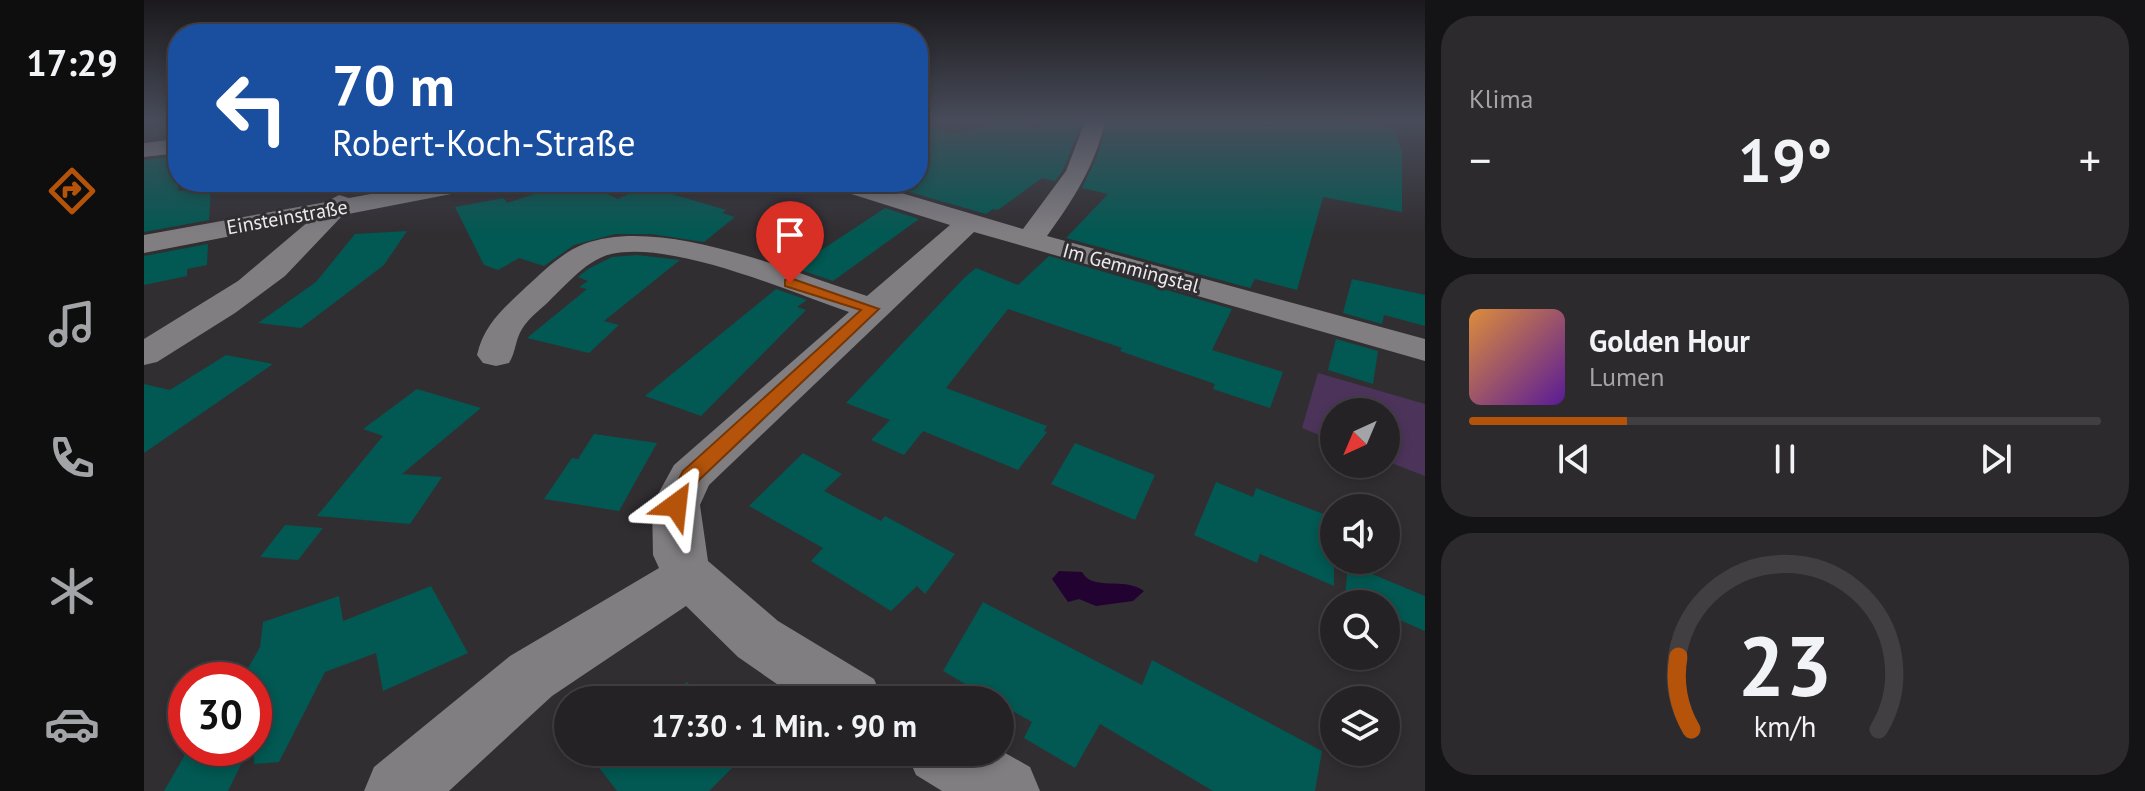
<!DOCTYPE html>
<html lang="de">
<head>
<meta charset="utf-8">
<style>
	:root { --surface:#252226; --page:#2d2a2e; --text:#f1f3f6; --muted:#a3a4a7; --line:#423f43; --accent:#b45309 }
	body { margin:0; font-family:"PT Sans",sans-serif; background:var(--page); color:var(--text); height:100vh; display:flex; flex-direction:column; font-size:30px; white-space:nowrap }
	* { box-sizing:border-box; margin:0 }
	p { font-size:26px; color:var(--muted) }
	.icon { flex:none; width:44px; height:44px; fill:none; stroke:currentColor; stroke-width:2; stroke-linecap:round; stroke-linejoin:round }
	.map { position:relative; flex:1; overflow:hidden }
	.drawer { display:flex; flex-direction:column; gap:16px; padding:16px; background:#141315; width:720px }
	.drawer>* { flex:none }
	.banner { position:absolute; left:24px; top:24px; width:760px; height:168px; border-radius:32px; box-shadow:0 4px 12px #0003,0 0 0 2px var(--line); background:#1a4fa0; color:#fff; overflow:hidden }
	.needle { width:52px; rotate:224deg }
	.tools { position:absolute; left:1176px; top:398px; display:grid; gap:16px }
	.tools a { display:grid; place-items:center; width:80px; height:80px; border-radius:50%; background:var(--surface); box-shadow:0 4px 12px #0003,0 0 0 2px var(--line); font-size:40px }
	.speed { position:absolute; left:24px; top:662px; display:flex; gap:16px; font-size:40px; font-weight:700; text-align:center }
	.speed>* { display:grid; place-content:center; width:104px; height:104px; border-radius:50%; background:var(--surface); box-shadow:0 4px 12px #0003,0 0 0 2px var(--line); line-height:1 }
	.speed .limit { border:12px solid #d22; background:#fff; color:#111 }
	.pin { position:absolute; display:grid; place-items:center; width:68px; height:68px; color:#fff; margin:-82px -34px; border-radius:50% 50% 50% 0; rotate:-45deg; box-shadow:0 0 8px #0007 }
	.pin .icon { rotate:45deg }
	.me { position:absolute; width:88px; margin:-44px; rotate:30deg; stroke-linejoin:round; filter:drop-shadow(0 0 6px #0008) }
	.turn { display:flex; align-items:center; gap:28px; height:168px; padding:0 32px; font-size:36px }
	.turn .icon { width:104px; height:104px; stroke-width:2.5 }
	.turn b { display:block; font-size:56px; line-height:68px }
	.big { font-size:60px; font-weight:700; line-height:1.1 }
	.drawer .card { flex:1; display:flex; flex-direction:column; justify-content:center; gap:12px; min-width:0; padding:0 28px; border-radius:32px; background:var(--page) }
	.drawer .dial { align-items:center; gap:0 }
	.dial svg { height:208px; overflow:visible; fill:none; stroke:var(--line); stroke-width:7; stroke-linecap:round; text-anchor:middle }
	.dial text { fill:var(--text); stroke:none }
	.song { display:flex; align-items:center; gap:24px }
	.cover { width:96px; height:96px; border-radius:12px; background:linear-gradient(135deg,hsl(30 70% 55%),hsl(270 70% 35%)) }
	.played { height:8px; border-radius:4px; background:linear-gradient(90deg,var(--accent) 25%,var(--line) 25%) }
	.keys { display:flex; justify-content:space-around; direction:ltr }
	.heat { display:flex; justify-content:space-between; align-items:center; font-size:44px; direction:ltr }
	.trip { position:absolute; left:410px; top:686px; width:460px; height:80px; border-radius:40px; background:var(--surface); box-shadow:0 4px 12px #0003,0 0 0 2px var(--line); font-weight:700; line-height:80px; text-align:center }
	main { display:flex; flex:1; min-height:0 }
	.tab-bar { display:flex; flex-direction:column; width:144px; justify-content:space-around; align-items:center; background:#0f0e0f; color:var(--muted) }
	.tab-bar .icon { width:56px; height:56px }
	.tab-bar .selected { color:var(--accent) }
	.tab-bar b { font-size:36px; color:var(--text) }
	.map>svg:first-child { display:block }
	.green { fill:#4c335a }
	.water { fill:#220230 }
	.building { fill:#025852 }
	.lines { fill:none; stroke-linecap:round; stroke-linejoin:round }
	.minor { fill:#817e82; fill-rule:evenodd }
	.route { fill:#b45309; stroke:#753606; stroke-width:2 }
	.labels { text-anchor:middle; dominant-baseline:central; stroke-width:6; stroke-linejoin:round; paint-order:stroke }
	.far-street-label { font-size:20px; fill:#ebe9ec; stroke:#312e32 }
</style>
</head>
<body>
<main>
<nav class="tab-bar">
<b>17:29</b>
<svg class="icon selected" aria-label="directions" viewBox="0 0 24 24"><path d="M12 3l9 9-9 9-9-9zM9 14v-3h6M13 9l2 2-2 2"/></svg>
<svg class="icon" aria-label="music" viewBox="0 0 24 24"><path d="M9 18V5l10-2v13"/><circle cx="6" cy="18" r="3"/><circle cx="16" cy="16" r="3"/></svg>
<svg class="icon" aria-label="phone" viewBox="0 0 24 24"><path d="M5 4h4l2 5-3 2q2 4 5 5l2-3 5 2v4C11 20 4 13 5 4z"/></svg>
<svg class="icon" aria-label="climate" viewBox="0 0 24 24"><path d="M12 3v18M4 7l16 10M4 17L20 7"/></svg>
<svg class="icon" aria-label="car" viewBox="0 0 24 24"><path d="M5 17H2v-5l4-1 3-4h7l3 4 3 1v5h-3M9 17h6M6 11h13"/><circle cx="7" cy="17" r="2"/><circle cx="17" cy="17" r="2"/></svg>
</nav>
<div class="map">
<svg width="1281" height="791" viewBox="0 0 1281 791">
	<rect width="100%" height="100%" fill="#312e32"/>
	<!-- green -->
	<path class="green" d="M1174 373 1281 404V476L1242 461V412H1190V441L1158 428Z"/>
	<!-- water -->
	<path class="water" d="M915 571 938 572C949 592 980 576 1000 591L989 601 952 606 935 599 924 602 908 579Z"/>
	<!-- building -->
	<g class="building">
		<path d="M774 122 811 134 859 122 896 129 897 122H938L919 170 911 181 898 178 854 210 849 209 842 214 765 192 774 187Z"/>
		<path d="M964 122H1193L1249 128 1258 152V212L1179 197 1153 290 1111 279 1106 288 922 238 964 194 938 188 954 154Z"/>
		<path d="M34 156V191L67 188 65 220 0 232V160Z"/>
		<path d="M426 182H437L474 199 501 186 582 210 578 213 591 217 560 242 507 234H471L430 245 400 266 375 258 354 270 340 265 311 207 360 198 363 203Z"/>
		<path d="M741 208 775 219 689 281 654 269 679 249Z"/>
		<path d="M263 231 240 265 157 328 114 323 172 282 211 234Z"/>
		<path d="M64 244 63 265 43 269V276L0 285V256Z"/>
		<path d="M493 255 536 260 460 321 475 325 445 353 383 338 443 289 435 287 444 281 434 277 444 269 468 257Z"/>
		<path d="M905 256 1088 309 1068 350 1139 372 1126 408 1069 389 1071 384 976 351 978 348 864 309 802 388 903 426 900 431 903 432 874 470 779 431 760 455 727 440 746 420 702 403 820 278 832 268 874 285Z"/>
		<path d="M1208 279 1281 295V326L1240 315 1238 324 1199 313Z"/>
		<path d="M632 289 663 300 653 307 662 310 557 416 501 396Z"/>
		<path d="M1192 339 1234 351 1229 384 1184 370Z"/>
		<path d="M82 355 129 364 0 453V384L26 390Z"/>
		<path d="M273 389 337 408 258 474 298 477 266 524 173 516 239 436 219 429Z"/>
		<path d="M450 434 513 443 475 511 400 499 428 458 434 459Z"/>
		<path d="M931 443 1011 475 991 520 907 484Z"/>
		<path d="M659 453 698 474 680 491 737 521 741 516 811 554 781 594 773 586 747 611 667 561 679 548 605 506Z"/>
		<path d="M1072 482 1109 497 1112 488 1182 515 1179 527 1190 532V586L1116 554 1113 563 1050 535Z"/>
		<path d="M141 525 179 528 154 560 116 557Z"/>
		<path d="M1204 564 1281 596V631L1242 614V604H1220L1201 596Z"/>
		<path d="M287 586 324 653 239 691 232 653 181 672 135 762 110 764V678L98 679 116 647 119 622 195 596 199 621Z"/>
		<path d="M839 602 998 685 1008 660 1178 751 1171 791H1069L956 724 931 768 880 738 888 722 856 704V700H849L799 671Z"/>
		<path d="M543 682 560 700H521Z"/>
		<path d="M45 748H105L84 791H20Z"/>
		<path d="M460 752H604L565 791H473L450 761Z"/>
	</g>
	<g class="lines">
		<!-- minor -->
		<g class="minor">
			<path d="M941 122H961C951 166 929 200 903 236L1281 339V361L830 232 565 485 556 505 564 561 634 621 730 679 739 700H656L594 657 542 606 408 696 305 791H220L230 767 366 656 515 568 509 555 508 505 530 465 705 312C643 291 531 241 467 254 443 260 425 282 408 298 399 308 385 317 378 329 371 340 372 352 365 363L352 366 339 363 333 355C340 324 360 308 382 287 400 271 417 253 440 244 517 215 648 272 723 296L806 225 685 187 682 182H720L879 229 922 171Z"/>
			<path d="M34 139V153L0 157V143Z"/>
			<path d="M292 182H345L342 187 333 189 199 215 141 276 91 313 13 362 0 365V339L94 281 165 221 0 253V235L182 202 195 195 205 198Z"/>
			<path d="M856 750 886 767 896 791H798L772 775 762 752Z"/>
		</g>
	</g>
	<!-- sky -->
	<linearGradient id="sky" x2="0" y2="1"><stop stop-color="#1b191c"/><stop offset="0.52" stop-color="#484c5a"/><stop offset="1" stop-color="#484c5a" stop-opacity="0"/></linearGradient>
	<rect width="1281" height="233" fill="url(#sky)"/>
	<!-- route -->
	<path class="route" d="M646 278 735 309 555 480 540 510H524L521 505 539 471 717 310 641 286V280Z"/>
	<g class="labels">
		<!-- far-street labels -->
		<g class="far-street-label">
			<text transform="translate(143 217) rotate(-10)">Einsteinstraße</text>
			<text transform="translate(987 268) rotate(15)">Im Gemmingstal</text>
		</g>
	</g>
</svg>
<div class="tools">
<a><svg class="needle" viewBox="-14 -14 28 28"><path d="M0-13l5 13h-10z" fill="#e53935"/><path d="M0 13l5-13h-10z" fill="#a3a4a7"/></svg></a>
<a><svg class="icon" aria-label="sound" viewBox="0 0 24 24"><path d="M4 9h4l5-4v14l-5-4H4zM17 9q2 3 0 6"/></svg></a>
<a><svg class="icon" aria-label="search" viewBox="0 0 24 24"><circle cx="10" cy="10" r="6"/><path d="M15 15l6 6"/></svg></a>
<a><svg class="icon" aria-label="layers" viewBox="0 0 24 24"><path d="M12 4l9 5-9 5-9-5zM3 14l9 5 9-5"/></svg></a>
</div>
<div class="speed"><div class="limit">30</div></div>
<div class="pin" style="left:646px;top:283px;background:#d93025"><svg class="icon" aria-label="arrive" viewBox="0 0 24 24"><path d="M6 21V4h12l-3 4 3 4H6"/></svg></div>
<svg class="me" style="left:532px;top:505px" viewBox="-20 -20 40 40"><path d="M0-17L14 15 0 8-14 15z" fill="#b45309" stroke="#fff" stroke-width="4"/></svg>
<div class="trip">17:30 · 1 Min. · 90 m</div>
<div class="banner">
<div class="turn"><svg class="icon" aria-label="left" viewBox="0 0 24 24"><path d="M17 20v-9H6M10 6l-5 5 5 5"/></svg><div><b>70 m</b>Robert-Koch-Straße</div></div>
</div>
</div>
<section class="drawer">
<div class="card"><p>Klima</p>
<div class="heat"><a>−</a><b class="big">19°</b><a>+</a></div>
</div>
<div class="card">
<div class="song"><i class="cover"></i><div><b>Golden Hour</b><p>Lumen</p></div></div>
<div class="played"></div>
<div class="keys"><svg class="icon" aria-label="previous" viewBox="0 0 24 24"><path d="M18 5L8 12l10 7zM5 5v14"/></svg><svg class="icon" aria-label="pause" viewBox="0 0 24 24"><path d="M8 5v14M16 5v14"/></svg><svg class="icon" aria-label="next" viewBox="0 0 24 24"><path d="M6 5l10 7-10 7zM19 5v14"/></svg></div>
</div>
<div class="card dial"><svg viewBox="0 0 100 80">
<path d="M14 69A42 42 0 1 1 86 69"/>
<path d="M14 69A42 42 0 0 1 9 41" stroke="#b45309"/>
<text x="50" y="56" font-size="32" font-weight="700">23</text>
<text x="50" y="72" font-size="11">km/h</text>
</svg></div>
</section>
</main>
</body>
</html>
